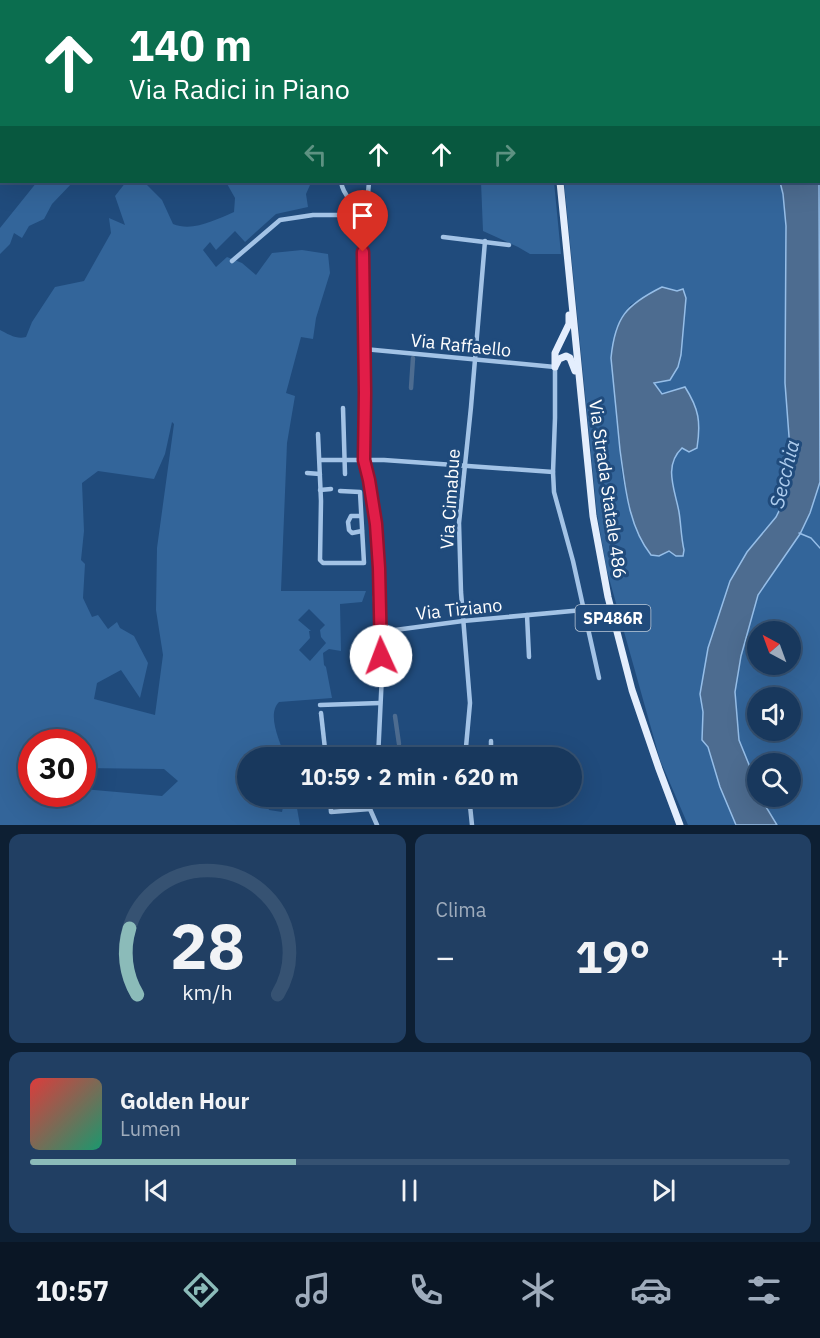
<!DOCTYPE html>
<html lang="it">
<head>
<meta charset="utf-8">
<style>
	:root { --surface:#18385d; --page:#213f63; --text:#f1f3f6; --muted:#9facbc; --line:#365272; --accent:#8bbbb9 }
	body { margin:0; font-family:"IBM Plex Sans",sans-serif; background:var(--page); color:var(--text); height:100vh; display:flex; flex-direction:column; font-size:22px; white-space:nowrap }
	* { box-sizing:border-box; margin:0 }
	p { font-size:20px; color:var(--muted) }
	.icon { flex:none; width:33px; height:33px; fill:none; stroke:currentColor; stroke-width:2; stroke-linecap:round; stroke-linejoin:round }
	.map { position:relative; height:825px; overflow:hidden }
	.side { display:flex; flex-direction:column; gap:9px; padding:9px; background:#0d1f33; flex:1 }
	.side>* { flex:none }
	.top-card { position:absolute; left:0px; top:0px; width:820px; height:183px; box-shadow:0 6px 24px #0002,0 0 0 2px var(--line); background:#0b6e4f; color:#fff; overflow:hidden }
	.needle { width:39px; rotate:319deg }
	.tools { position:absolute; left:747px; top:621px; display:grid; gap:12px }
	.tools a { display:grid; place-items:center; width:54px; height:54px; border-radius:50%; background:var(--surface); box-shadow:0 6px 24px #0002,0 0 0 2px var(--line); font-size:30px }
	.speed { position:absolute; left:18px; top:729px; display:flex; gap:12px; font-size:30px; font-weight:700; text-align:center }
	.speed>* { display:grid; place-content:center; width:78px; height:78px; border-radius:50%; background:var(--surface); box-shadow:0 6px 24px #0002,0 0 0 2px var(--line); line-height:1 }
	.speed .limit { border:9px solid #d22; background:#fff; color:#111 }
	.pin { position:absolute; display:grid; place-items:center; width:51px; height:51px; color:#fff; margin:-62px -26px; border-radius:50% 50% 50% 0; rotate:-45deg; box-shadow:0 0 6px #0007 }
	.pin .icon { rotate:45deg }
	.me { position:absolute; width:66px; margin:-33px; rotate:358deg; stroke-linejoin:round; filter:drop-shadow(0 0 4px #0008) }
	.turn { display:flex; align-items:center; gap:21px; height:126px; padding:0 30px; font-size:27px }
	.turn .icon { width:78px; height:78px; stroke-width:2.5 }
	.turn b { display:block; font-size:42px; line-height:51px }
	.lanes { display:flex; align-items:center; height:57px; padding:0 30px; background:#0003; justify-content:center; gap:30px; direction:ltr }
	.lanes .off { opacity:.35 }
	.big { font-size:45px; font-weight:800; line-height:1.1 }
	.side .widget { flex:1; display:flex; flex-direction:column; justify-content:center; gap:9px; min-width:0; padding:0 21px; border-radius:12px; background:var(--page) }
	.side .dial { align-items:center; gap:0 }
	.dial svg { height:156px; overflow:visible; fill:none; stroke:var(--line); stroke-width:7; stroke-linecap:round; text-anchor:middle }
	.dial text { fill:var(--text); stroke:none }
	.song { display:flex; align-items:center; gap:18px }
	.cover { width:72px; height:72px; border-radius:9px; background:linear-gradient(135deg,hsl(0 70% 55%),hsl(160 70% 35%)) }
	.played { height:6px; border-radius:3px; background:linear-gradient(90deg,var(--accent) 35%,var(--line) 35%) }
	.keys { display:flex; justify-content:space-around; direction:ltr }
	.heat { display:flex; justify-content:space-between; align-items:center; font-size:33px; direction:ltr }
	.side .tiles { flex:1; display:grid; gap:9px; grid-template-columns:1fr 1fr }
	.widget:last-child { grid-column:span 2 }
	.trip { position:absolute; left:237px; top:747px; width:345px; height:60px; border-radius:30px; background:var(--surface); box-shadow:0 6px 24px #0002,0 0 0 2px var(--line); font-weight:800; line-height:60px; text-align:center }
	.menu { display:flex; height:96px; justify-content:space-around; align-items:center; background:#0a1625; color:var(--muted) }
	.menu .icon { width:42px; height:42px }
	.menu .selected { color:var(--accent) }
	.menu b { font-size:27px; color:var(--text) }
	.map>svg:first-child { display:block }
	.green { fill:#33659a; fill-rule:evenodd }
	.water { fill:#4d6c90; stroke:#96bee8; stroke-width:1.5 }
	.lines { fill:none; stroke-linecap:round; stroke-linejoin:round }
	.stream { stroke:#96bee8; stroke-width:1.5 }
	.canal { stroke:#4d6c90; stroke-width:4.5 }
	.street { stroke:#a3c3e6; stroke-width:4.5 }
	.primary { stroke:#e4eefd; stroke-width:7 }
	.route-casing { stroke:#92132f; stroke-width:15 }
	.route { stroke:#e11d48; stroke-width:10 }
	.labels { text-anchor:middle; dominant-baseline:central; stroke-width:6; stroke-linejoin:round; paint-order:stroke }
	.shield { fill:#204b7c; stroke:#bcc9d8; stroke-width:1.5 }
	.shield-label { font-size:16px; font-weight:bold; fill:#fff }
	.street-label { font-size:18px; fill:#fff; stroke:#204b7c }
	.water-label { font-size:20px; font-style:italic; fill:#aecdee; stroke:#204b7c }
</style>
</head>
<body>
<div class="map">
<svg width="820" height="825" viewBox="0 0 820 825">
	<rect width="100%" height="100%" fill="#204b7c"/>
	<!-- green -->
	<g class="green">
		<path d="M37 182H73L52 204 44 219 29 226 22 238 14 233 10 244 0 254V228Z"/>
		<path d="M126 182H144L162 200 173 224C193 232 215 220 234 212L235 198 226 182H306L310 185 306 194 308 207 276 214 245 242 235 231 216 250 210 242 203 250 216 267 227 257 242 263 256 275 272 253 302 250 328 254 330 273 316 318 313 339 301 337 286 393 295 396 287 443 281 591H366L362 602 340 604 341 651 329 649 323 653 324 665 326 667 332 698 279 702C266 715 281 743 285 757L248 758V796L263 797 269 810 282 812 285 797H295L300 825H0V330C8 334 17 340 26 337L32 322 55 287 84 281 111 233 109 218 125 225 115 196ZM172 422 174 424 157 548 156 610 163 655 155 715 94 699 97 683 121 670 140 698 148 663 134 636 120 628 117 622 108 629 98 615 92 617 83 598 85 564 81 560 84 531 82 483 98 471 154 479 165 454ZM309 609 325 625 320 630 321 637 326 643 310 661 299 650 310 638 309 631H311L298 620ZM32 742H82V768L164 769 178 781 162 796 83 789 82 794H32Z"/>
		<path d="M481 182H554L561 254H530L518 247 483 231Z"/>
		<path d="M564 182H780L783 194 786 226 789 443 792 476 783 503 776 517 747 552 711 636 700 694 703 712 702 740 708 747 720 787 736 825H688L660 760 607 571 597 514ZM662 287 677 291 686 298 681 355 654 383 661 394 685 388 682 448C663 466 675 490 679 512 681 524 681 537 684 550L669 551 664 554 644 546 629 508 622 474 611 358 630 305Z"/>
		<path d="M820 482V825H777L760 797 790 796V764H758L757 790 739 740 735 692 741 656 758 595 783 559 810 513ZM758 632H790V664H758ZM758 698H790V730H758Z"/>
	</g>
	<!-- water -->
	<g class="water">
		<path d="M819 180 820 482 810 513 800 534 758 595 741 656 735 692 739 740 750 767 758 796 760 797 777 825H736L720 787 708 747 702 740 703 712 700 694 708 648 730 581 747 552 776 517 783 503 792 476 785 383 786 226 783 194 780 182Z"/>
		<path d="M662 287 677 291 683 289 686 298 681 355 678 367 670 380 654 383 662 394 685 387C699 409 701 422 697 448L689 452 682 448C663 466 675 490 679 512 681 524 681 537 684 550L683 556H676L669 551 659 556 651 555C628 526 625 485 620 450 617 419 614 389 611 358 615 317 626 305 662 287Z"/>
	</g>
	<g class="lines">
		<!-- stream -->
		<path class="stream" d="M799 533 811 538 820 548"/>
		<!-- canal -->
		<g class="canal">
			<path d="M411 388 413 358"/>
			<path d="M395 716 399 744"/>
		</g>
		<!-- street -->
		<g class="street">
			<path d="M232 0V2"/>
			<path d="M476 0V2"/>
			<path d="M403 2V0"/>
			<path d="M341 182C344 197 352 202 366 209"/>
			<path d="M369 182 363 252 365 393 364 460 369 480 376 524 378 564 375 597 377 652 381 676"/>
			<path d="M443 237 509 245"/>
			<path d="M232 261 280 220 313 215H365"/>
			<path d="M364 349 555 367V418L553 472 554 492 573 561 599 678"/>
			<path d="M343 408 345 474"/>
			<path d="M318 434 321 501 320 560 323 563H364L360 492 340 491"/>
			<path d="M320 460H384L553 472"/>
			<path d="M307 473 320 474"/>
			<path d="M320 490 331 489"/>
			<path d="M360 516H351L348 522 349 530 352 533 362 531"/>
			<path d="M527 615 529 657"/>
			<path d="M381 620 385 626 395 630"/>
			<path d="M381 639 395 630 463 621 583 610"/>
			<path d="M320 705 380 703"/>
			<path d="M321 713 326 758"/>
			<path d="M491 741V758"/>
			<path d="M378 758 382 674 379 573"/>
			<path d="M465 758 470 703 461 592 459 523 471 407 485 241"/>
			<path d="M330 796 331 812 370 809"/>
			<path d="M375 796 370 809 377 825"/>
			<path d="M469 796 472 825"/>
		</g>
		<!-- primary -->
		<g class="primary">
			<path d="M544 0V2"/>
			<path d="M560 182 593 516 608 597 632 690 659 769 680 825"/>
			<path d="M556 365 559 359 566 356 570 358 575 371"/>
			<path d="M555 367V353L569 324V315"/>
		</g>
	</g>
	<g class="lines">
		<!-- route casing -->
		<g class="route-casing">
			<path id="route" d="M363 252 365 393 364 460 369 480 376 524 379 568 381 656"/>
		</g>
		<!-- route -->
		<use href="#route" class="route"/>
	</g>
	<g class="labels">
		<!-- shield labels -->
		<rect class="shield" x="575.5" y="605" width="75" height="26" rx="4.5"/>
		<g class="shield-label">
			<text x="613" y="618">SP486R</text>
		</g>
		<!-- street labels -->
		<g class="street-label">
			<text transform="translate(461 345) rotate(6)">Via Raffaello</text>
			<text transform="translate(608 489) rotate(82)">Via Strada Statale 486</text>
			<text transform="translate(450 499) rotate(-86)">Via Cimabue</text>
			<text transform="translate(459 609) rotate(-6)">Via Tiziano</text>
		</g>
		<!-- water labels -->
		<g class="water-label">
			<text transform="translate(784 474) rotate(-76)">Secchia</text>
		</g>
	</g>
</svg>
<div class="tools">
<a><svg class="needle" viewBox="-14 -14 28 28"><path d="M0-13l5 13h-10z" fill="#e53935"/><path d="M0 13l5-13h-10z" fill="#9facbc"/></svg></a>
<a><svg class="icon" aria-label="sound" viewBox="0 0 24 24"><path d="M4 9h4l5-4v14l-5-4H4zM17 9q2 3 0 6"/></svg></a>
<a><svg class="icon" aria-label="search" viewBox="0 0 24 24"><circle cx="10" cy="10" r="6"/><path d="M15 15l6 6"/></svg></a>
</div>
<div class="speed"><div class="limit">30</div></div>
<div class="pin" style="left:363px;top:252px;background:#d93025"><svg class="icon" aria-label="arrive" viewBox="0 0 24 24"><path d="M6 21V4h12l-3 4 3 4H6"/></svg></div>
<svg class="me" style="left:381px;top:656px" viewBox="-20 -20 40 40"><circle r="19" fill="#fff"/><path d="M0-13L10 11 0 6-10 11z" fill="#e11d48"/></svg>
<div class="trip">10:59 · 2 min · 620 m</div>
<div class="top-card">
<div class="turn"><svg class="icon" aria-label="ahead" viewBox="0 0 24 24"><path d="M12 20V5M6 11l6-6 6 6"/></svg><div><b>140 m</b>Via Radici in Piano</div></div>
<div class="lanes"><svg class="icon off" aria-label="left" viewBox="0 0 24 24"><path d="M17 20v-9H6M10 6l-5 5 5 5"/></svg><svg class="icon" aria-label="ahead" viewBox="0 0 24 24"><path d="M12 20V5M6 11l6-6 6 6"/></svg><svg class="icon" aria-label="ahead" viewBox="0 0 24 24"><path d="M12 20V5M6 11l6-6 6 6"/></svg><svg class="icon off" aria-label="right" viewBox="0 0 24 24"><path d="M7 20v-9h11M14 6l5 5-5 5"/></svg></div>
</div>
</div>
<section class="side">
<div class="tiles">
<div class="widget dial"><svg viewBox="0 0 100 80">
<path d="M14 69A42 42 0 1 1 86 69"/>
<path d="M14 69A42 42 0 0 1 10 35" stroke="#8bbbb9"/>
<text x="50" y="56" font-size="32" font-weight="700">28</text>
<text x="50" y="72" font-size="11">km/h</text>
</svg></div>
<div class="widget"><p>Clima</p>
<div class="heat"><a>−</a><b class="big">19°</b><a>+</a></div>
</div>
<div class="widget">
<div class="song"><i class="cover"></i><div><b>Golden Hour</b><p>Lumen</p></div></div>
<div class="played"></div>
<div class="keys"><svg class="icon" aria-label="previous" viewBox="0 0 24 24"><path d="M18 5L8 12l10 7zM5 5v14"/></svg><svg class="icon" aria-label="pause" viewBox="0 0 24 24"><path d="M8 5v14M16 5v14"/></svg><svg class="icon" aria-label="next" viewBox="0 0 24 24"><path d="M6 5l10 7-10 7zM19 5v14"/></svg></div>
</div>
</div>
</section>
<nav class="menu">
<b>10:57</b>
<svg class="icon selected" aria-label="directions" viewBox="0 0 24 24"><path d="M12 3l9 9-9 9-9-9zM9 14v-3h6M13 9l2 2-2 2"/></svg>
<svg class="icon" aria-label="music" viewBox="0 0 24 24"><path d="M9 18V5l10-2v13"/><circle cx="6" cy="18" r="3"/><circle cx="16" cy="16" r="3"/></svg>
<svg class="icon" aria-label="phone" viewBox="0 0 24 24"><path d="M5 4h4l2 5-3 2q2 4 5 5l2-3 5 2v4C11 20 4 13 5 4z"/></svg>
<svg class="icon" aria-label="climate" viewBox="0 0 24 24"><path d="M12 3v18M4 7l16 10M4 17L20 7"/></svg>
<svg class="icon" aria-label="car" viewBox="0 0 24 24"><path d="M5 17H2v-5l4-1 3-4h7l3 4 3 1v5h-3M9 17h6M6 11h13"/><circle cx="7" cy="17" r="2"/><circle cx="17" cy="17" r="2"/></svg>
<svg class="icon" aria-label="filters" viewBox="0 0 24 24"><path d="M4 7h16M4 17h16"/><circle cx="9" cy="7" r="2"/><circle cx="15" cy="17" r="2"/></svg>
</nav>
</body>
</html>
